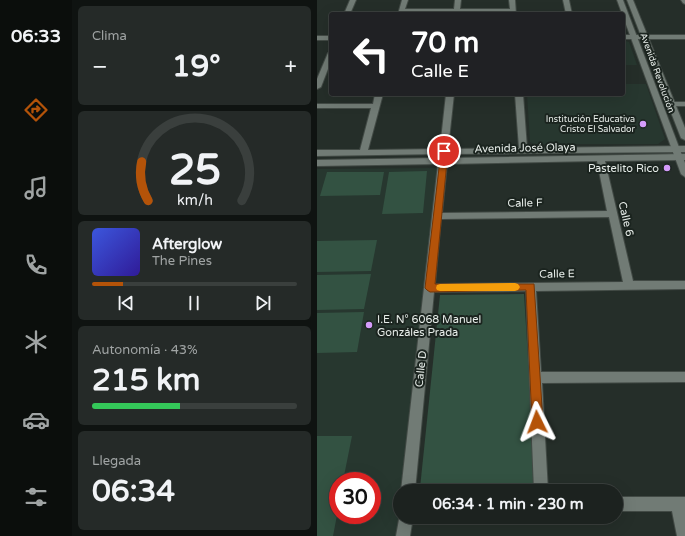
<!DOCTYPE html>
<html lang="es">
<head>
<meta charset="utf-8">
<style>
	:root { --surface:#1c221f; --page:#252a28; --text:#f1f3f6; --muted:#a0a4a4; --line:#3a3f3d; --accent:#b45309 }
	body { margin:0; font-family:"Varela Round",sans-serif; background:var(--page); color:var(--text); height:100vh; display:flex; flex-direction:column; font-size:15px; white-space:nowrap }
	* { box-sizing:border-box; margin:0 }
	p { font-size:13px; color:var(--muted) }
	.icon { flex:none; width:22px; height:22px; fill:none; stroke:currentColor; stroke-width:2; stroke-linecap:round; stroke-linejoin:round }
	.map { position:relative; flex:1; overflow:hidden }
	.sheet { display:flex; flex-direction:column; gap:6px; padding:6px; background:#0f1311; width:245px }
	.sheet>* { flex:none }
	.hud { position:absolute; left:12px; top:12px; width:296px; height:84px; border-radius:4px; box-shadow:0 4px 16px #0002,0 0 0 1px var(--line); background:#202124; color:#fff; overflow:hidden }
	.speed { position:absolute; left:12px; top:472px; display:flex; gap:8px; font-size:20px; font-weight:700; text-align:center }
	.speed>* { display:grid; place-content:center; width:52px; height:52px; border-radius:50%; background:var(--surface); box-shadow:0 4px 16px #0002,0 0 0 1px var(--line); line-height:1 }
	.speed .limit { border:6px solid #d22; background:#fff; color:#111 }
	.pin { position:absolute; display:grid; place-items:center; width:34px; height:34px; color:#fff; margin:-17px; border:2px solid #fff; border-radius:50%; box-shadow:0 1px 4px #0007 }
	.me { position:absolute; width:44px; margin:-22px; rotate:357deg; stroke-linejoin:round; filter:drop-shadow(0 0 3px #0008) }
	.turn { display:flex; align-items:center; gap:14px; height:84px; padding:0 16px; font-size:18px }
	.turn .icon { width:52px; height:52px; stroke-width:2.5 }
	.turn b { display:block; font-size:28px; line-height:34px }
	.big { font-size:30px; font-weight:700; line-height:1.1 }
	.sheet .widget { flex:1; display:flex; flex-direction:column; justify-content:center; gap:6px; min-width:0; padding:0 14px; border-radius:6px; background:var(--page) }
	.sheet .dial { align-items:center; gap:0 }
	.dial svg { height:104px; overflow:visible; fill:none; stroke:var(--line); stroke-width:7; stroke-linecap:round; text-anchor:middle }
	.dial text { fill:var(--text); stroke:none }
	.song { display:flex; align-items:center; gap:12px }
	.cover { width:48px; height:48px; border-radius:6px; background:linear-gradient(135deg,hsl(230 70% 55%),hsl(250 70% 35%)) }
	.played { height:4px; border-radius:2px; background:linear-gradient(90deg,var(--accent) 15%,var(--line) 15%) }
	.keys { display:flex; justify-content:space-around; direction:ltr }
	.heat { display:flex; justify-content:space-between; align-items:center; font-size:22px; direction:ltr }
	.charge { height:6px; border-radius:3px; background:linear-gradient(90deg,#34c759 43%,var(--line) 0) }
	.trip { position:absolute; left:76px; top:484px; width:230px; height:40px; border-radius:20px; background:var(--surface); box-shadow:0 4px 16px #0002,0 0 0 1px var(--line); font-weight:700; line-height:40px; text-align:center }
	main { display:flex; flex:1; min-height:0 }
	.menu { display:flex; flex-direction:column; width:72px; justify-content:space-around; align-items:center; background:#0b0e0c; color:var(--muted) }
	.menu .icon { width:28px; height:28px }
	.menu .on { color:var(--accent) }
	.menu b { font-size:18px; color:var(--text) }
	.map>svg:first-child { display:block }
	.built { fill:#27372f; fill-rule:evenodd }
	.green { fill:#335242 }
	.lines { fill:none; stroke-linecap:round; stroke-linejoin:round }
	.minor-casing { stroke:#424a45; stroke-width:2 }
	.tertiary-casing { stroke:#424a45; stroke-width:2 }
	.minor { fill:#717b75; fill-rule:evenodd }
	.tertiary { fill:#717b75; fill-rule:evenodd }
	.route { fill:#b45309; stroke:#753606 }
	.slow { fill:#f59e0b }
	.poi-dot { fill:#d59cfb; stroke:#1b241f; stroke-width:1.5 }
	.labels { text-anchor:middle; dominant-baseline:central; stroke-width:4; stroke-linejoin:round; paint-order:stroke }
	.far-street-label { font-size:9px; fill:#e7ede9; stroke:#1b241f }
	.far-poi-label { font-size:9px; fill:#e7ede9; stroke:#1b241f; text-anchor:end }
	.street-label { font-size:11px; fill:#e7ede9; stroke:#1b241f }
	.poi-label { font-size:11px; fill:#e7ede9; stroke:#1b241f; text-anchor:end }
</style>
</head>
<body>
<main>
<nav class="menu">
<b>06:33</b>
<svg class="icon on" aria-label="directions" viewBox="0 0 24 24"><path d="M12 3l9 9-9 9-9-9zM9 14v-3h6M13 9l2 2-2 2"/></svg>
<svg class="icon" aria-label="music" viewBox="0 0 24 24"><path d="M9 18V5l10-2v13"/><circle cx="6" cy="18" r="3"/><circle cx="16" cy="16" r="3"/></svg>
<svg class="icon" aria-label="phone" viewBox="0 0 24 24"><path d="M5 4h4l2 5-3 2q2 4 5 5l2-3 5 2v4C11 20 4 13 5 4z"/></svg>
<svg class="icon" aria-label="climate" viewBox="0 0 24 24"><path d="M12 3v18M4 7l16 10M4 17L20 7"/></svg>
<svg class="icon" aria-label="car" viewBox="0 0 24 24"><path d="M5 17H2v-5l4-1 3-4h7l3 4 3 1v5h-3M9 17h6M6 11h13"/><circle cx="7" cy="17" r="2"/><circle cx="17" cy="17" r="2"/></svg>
<svg class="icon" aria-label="filters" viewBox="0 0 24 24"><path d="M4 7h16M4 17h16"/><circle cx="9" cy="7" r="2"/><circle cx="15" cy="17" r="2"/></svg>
</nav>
<section class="sheet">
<div class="widget"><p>Clima</p>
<div class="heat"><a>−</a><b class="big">19°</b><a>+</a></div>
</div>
<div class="widget dial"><svg viewBox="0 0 100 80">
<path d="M14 69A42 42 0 1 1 86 69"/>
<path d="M14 69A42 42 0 0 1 9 39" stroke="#b45309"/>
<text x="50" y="56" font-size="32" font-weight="700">25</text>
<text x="50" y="72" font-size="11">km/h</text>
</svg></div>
<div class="widget">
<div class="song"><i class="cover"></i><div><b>Afterglow</b><p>The Pines</p></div></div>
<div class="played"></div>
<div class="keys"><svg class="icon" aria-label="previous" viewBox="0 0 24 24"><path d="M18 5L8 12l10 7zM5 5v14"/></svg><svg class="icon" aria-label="pause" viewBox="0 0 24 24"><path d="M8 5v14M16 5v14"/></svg><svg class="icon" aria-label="next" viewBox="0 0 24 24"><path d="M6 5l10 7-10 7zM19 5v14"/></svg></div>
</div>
<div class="widget"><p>Autonomía · 43%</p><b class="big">215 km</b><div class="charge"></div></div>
<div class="widget"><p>Llegada</p><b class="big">06:34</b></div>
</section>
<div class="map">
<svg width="368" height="536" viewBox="0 0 368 536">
	<rect width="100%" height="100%" fill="#252e29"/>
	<!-- built -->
	<g class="built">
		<path d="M306 40 312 42 320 65H306Z"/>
		<path d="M306 84H329L348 139 341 144H217L213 142 210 94H306Z"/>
		<path d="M120 168 86 491H83L81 536H0V169ZM21 481H55V515H21Z"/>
	</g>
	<!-- green -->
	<g class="green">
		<path d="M110 171 106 213 65 214 72 172Z"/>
		<path d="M10 172H67L63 195 3 196Z"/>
		<path d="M60 240 54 271 0 272V241Z"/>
		<path d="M54 274 47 309 0 310V275Z"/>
		<path d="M207 294 219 488H103L123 295Z"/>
		<path d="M47 312 40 352 0 353V313Z"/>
		<path d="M0 436H35L26 481H21V510L16 536H0Z"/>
	</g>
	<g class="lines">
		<!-- minor casing -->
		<g class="minor-casing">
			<g id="minor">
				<path d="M33 0H39L33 14H27Z"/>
				<path d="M85 0H91L88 9H137L138 0H144L143 9H193L192 0H198L199 14H193V13H87L81 14Z"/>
				<path d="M246 0H252L255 14H249Z"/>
				<path d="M364 0H368V4L366 3Z"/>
				<rect x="306" y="35" width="62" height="4"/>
				<rect x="0" y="36" width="14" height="4"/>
				<path d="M14 51V61L4 87 0 89V79L11 53Z"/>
				<path d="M58 94H66L51 150 123 149 129 94H137L131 149 202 148 198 94H206L210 148 368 146V152L131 154 130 158 368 154V160L288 161 316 281H368V289L219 291 224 372H368V382L225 383 231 491H217L209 291 117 292 98 491H84L121 164 0 166V160L122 158 123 154 0 156V150H43L54 108H0V104H56ZM280 161 290 211 125 213 130 164ZM292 217 306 282 118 284 124 219Z"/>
				<rect x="352" y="102" width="16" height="4"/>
				<path d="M299 497H368V536H360L355 511H299Z"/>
				<path d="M83 514V517H96L93 536H79Z"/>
			</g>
		</g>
		<!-- tertiary casing -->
		<g class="tertiary-casing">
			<g id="tertiary">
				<path d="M300 0H306L368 163V177L364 174Z"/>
				<path d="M310 0H316L368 128V140L364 138Z"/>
			</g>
		</g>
		<!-- minor -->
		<use href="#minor" class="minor"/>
		<!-- tertiary -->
		<use href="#tertiary" class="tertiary"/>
	</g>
	<!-- route -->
	<path class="route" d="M127 149 131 151 118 284H217L226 422 224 426 220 427 216 426 215 422 209 290 113 292 110 290 108 288 124 151Z"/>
	<!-- slow -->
	<path class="slow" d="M198 283 201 284 203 287 201 290 198 291H123L120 290 119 288 120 285 123 284Z"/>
	<!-- markers -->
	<g class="poi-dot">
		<circle cx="326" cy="124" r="4"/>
		<circle cx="350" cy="168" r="4"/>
		<circle cx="52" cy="325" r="4"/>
	</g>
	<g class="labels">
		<!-- far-street labels -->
		<g class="far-street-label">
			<text transform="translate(340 73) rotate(70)">Avenida Revolución</text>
		</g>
		<!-- far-poi labels -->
		<g class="far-poi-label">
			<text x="318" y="119">Institución Educativa<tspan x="318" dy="10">Cristo El Salvador</tspan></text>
		</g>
		<!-- street labels -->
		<g class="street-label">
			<text transform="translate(208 148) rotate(-1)">Avenida José Olaya</text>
			<text transform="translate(208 203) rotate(-1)">Calle F</text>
			<text transform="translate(309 219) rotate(77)">Calle 6</text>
			<text transform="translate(240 274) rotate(-1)">Calle E</text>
			<text transform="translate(104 369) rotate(-84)">Calle D</text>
		</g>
		<!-- poi labels -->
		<g class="poi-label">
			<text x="342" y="168">Pastelito Rico</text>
			<text x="60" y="319" text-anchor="start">I.E. N° 6068 Manuel<tspan x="60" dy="13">Gonzáles Prada</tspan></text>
		</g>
	</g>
</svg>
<div class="speed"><div class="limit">30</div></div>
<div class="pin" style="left:127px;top:151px;background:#d93025"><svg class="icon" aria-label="arrive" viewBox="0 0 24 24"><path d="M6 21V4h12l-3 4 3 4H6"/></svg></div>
<svg class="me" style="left:220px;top:422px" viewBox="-20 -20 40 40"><path d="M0-17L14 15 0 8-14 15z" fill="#b45309" stroke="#fff" stroke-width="4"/></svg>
<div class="trip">06:34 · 1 min · 230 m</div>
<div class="hud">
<div class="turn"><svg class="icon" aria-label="left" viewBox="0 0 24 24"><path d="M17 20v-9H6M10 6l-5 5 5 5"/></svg><div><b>70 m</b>Calle E</div></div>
</div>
</div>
</main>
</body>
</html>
